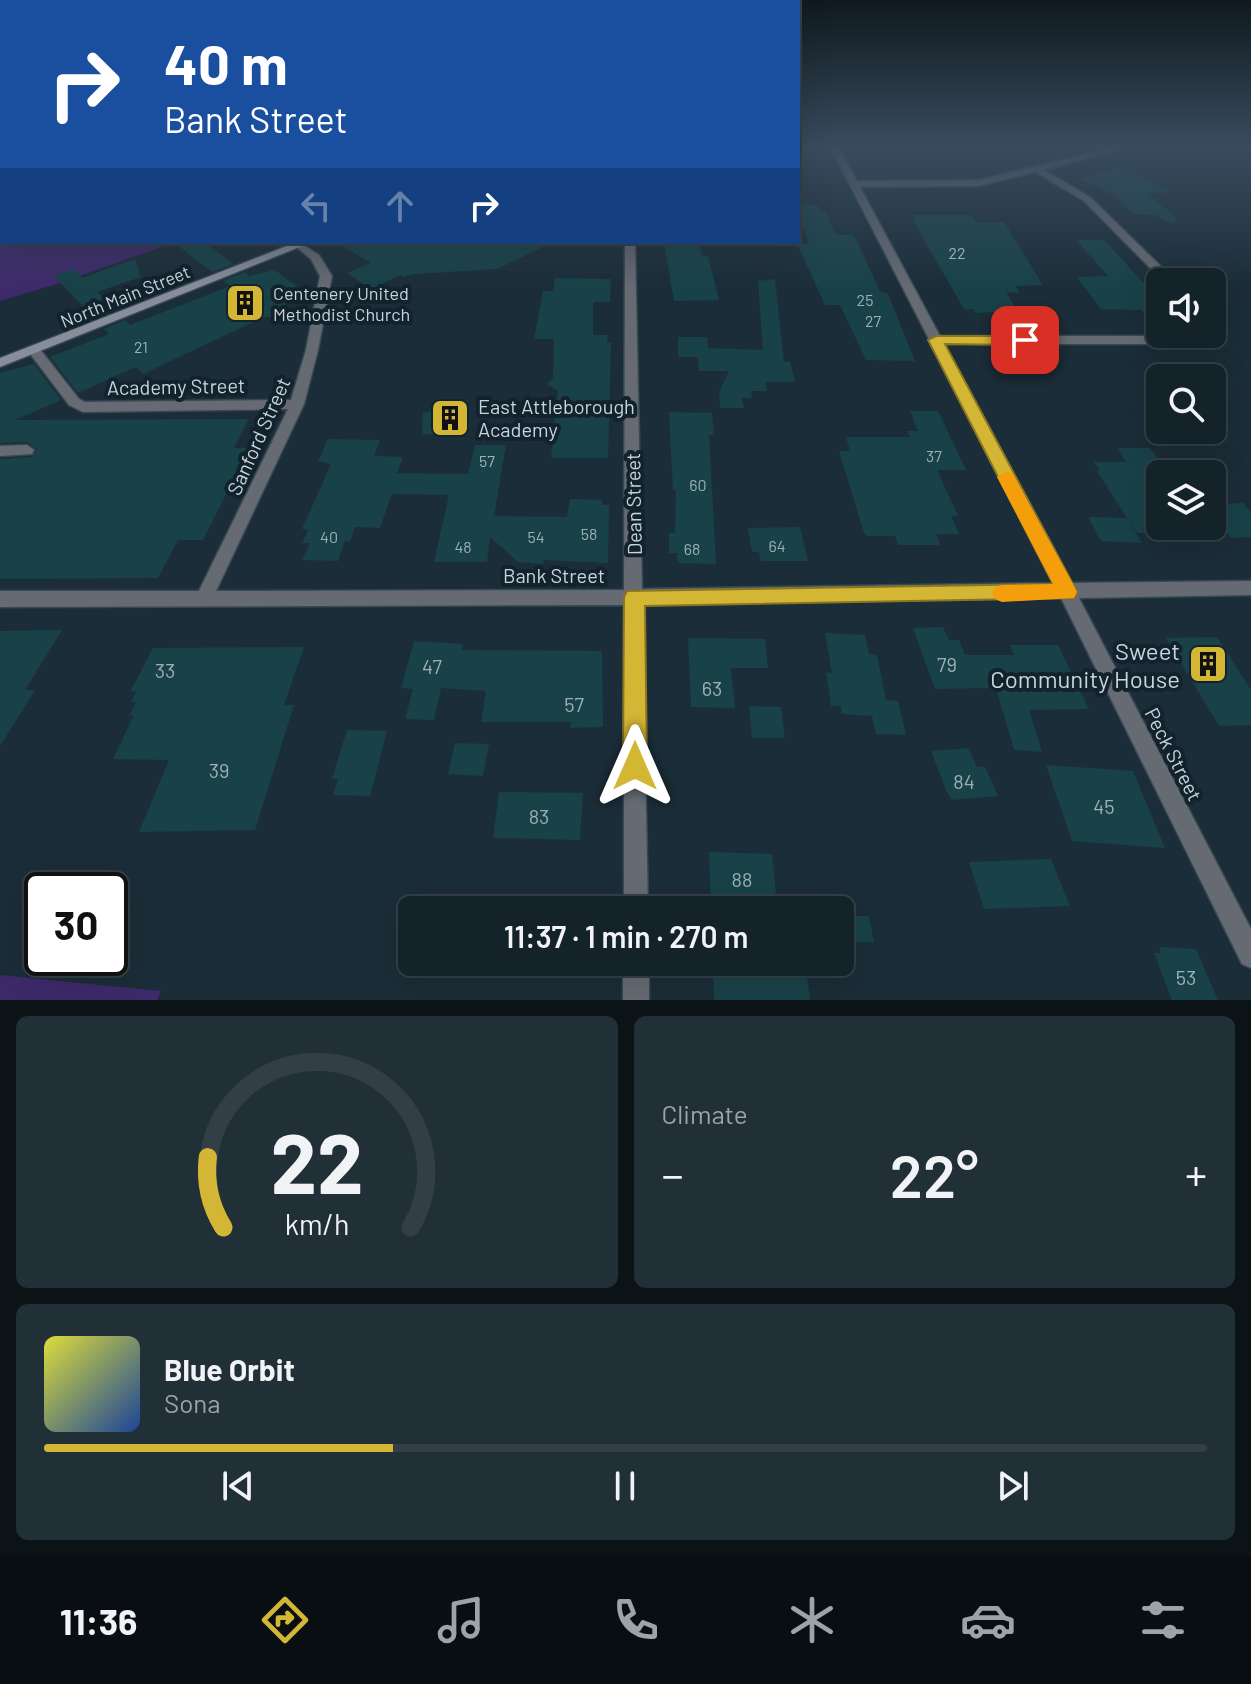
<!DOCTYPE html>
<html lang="en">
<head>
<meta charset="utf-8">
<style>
	:root { --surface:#14222a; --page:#212f36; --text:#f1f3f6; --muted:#9da4a8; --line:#333f47; --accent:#d4b635 }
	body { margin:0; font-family:Barlow,sans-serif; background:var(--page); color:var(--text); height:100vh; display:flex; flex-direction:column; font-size:30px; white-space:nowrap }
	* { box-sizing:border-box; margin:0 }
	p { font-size:26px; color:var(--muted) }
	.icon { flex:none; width:44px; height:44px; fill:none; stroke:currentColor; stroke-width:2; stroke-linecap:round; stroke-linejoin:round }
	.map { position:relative; height:1000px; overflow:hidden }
	.side { display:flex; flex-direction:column; gap:16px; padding:16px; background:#0b1317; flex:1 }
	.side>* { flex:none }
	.top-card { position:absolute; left:0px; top:0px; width:800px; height:244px; box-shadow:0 8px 32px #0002,0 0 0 2px var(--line); background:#1a4fa0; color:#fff; overflow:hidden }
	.tools { position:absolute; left:1146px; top:268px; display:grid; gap:16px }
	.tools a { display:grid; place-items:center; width:80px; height:80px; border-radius:12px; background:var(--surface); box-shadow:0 8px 32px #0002,0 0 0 2px var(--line); font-size:40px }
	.speed { position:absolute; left:24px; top:872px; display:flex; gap:16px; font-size:40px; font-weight:700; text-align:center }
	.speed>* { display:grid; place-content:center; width:104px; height:104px; border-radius:50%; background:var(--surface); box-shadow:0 8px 32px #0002,0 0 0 2px var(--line); line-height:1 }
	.speed .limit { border:4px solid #111; border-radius:12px; background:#fff; color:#111 }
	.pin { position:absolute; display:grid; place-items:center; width:68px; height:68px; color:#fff; margin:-34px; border-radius:16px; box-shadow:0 4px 12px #0006 }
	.me { position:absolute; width:88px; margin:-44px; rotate:0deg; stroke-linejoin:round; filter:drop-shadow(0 0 6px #0008) }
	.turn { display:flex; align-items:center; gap:28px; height:168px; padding:0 32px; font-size:36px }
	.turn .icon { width:104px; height:104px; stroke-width:2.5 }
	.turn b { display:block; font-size:56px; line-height:68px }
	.lanes { display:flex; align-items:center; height:76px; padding:0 32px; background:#0003; justify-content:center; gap:40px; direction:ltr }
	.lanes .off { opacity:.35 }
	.big { font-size:60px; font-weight:600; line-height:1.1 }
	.side .card { flex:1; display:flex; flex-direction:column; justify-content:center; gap:12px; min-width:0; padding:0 28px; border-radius:12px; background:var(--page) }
	.side .dial { align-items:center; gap:0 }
	.dial svg { height:208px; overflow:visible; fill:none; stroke:var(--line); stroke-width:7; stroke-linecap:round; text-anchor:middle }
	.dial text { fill:var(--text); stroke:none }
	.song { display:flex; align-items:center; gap:24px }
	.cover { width:96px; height:96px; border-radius:12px; background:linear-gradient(135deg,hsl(60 70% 55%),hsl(220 70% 35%)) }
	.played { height:8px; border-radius:4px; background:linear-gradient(90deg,var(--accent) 30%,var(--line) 30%) }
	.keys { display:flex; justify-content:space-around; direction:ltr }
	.heat { display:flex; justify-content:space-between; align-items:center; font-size:44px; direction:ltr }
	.side .tiles { flex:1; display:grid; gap:16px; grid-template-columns:1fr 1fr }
	.card:last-child { grid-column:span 2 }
	.trip { position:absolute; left:398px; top:896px; width:456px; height:80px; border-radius:12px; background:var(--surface); box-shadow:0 8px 32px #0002,0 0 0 2px var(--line); font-weight:600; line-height:80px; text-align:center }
	.tab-bar { display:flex; height:128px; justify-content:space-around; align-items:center; background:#080e11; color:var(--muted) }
	.tab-bar .icon { width:56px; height:56px }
	.tab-bar .selected { color:var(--accent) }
	.tab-bar b { font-size:36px; color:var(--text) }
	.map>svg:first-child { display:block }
	.green { fill:#3e2a6b }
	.building { fill:#184248 }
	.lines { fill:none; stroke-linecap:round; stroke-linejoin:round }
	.street-casing { stroke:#374852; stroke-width:3 }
	.secondary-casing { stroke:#374852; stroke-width:3 }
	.street { fill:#666a72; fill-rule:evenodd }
	.secondary { fill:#878d9b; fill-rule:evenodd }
	.route { fill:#d4b635; stroke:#8a7622; stroke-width:2 }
	.slow { fill:#f59e0b }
	.labels { text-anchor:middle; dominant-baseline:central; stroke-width:8; stroke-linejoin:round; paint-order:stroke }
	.number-label { font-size:16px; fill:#9db0b6 }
	.far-poi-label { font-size:18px; fill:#c9d4db; stroke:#12232e; text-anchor:start }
	.far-street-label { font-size:18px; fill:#c9d4db; stroke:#12232e }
	.street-label { font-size:20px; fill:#c9d4db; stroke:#12232e }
	.poi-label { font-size:20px; fill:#c9d4db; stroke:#12232e; text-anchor:start }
	.near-number-label { font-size:20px; fill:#9db0b6 }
	.near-poi-label { font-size:24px; fill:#c9d4db; stroke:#12232e; text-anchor:end }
</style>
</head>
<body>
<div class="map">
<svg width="1251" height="1000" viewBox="0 0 1251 1000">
	<rect width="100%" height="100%" fill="#1b2d38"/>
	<!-- green -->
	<g class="green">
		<path d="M0 210 2 242H159L164 246 60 283 0 301Z"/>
		<path d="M0 975 161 991 157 1000H0Z"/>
	</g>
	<!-- building -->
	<g class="building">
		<path d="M1118 168 1171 192 1147 193 1177 218 1173 224 1154 215 1133 214 1114 195 1080 179Z"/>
		<path d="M798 205H817L820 211H826L836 235H854L880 291 888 294 915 361 866 360 840 305H825L797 244 809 243 798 217Z"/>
		<path d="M913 215H971L976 222H1004L1043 285 1016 286 1019 293 1006 292 1018 311 976 313 973 309H964L912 219H916Z"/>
		<path d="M1076 240H1103L1106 242 1160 301V315H1146L1141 310 1101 309 1077 277 1108 276Z"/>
		<path d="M173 242H205L233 264 212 272Z"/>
		<path d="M336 242H553L497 269 414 274 404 277 401 275 371 289 347 273 371 263Z"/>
		<path d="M664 242H699L702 256H708L719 300 674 301Z"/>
		<path d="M135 259 141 277 97 292 115 310 94 318 54 276 74 269 82 278Z"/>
		<path d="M275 270 299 288 274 317H264L143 374 136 367 78 393 50 357 109 334 104 329 125 320 130 325 230 286 223 281 245 272 249 276Z"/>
		<path d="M555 278 611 279 610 302H593V335H608L607 343H611L608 458H551L558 391 547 384 553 378 554 339H534L543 291H553Z"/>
		<path d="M775 279 784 362H790L795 382H765L767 391H751L752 398H742L744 408H720L719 392 729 371H699L698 357H678V337H707L708 348 763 350 758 281Z"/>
		<path d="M34 364 61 400 15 420 249 419 234 448H254L244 469H239L203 540H178L158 578 0 579V459L32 457 37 449 27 442 0 443V373Z"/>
		<path d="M469 408 468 430 422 435 423 412Z"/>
		<path d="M910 411H938L966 470H937L958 516H951L959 534H936L940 545H898L895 536H868L864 533 839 451H850L846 437H910L907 431H918Z"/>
		<path d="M669 412 712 413 714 435H709L716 564 678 563 677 553H669V533H675L676 490H673Z"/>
		<path d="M328 439 380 440 374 456 403 457 397 473 468 474 475 445H506L494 516 567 517 570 499 602 500V505H609L608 563 544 560 543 564 518 562 490 537 487 562H434L449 495 392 494 380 528 355 527 350 542 345 541 338 561 302 560 310 543H302L308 530 302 529 331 464 318 461Z"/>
		<path d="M1118 448H1150L1166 470 1173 474H1160V534L1137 533 1128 520 1142 543 1101 541 1088 517 1127 518 1097 471H1100L1094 462H1126Z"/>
		<path d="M1243 503 1251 513V537L1231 538 1212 512V504Z"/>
		<path d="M800 527 808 561H761L759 552H752L748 528Z"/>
		<path d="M943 627 949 640H959L965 655H1014L1010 645H1058L1089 709 1029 710 1042 752 1014 750 997 691H992L990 688 935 689 913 628Z"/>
		<path d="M62 630 25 690H35L0 746V631Z"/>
		<path d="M825 633 865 635 869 654 877 655 886 700 898 701 906 735 876 734 872 716 841 714V706H831L826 672 832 673Z"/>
		<path d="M1217 637 1251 690V725L1219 726 1166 638Z"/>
		<path d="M688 638 765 639 768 668H731L735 708 691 707Z"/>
		<path d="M414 641 463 644 461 650 602 651 603 727 570 728 571 722H481L486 691 441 688 434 720 405 719 413 689 401 688Z"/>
		<path d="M304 647 284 705H294L255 830 139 832 169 760 113 759 134 715 129 716 136 702H131L136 691 130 692 153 648Z"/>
		<path d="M749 706 781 707 785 738H752Z"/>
		<path d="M347 730 387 731 370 796 333 795 338 779H332Z"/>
		<path d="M455 743 489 744 483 776 448 774Z"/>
		<path d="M968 748 977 767H985L998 796 952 800 946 790 931 751Z"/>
		<path d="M1046 765 1133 771 1165 848 1072 841Z"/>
		<path d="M499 792 583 793 580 840 493 838Z"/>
		<path d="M709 852 772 854 777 904H768V910H711Z"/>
		<path d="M1051 859 1070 906 984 909 969 862Z"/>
		<path d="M840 916H869L874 942H840Z"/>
		<path d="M1159 947 1196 949 1218 1000H1172L1154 953H1161Z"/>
		<path d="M713 972 807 975 810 1000H714Z"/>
	</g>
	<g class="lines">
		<!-- street casing -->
		<g class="street-casing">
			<g id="street">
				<path d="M831 148H839L857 181 979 180 1109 148H1124L1044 170 1090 197 1177 282H1164L1084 201 1035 172 979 186 860 187 940 336H1204L1212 334V320L1216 321 1224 337 1222 340 1204 344H944L1071 583 1251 581V595L1079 598 1251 929V968L1242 964 1061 598 642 604 648 910H624V605L0 607V591H199L288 409 83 412 69 405 28 351 34 347 39 348 79 399 85 402 291 400 306 350 320 276 311 259 294 245 298 242 319 255 332 276 318 350 304 404 216 591 624 590 625 242H635L642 589 1054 583Z"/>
				<rect x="0" y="172" width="2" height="6"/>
				<path d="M27 445 34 450 32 454 0 456V446Z"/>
				<rect x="623" y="962" width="26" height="38"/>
			</g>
		</g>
		<!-- secondary casing -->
		<g class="secondary-casing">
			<path id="secondary" d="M297 242H312L0 367V358Z"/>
		</g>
		<!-- street -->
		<use href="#street" class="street"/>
		<!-- secondary -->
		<use href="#secondary" class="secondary"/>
	</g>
	<!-- sky -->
	<linearGradient id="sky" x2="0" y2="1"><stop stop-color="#0f191f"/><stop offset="0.51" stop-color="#394c5e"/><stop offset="1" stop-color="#394c5e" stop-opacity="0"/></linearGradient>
	<rect width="1251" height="288" fill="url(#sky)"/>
	<!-- route -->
	<path class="route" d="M936 336H1025L1032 340 1025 345 945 344 1074 586 1077 592 1074 598 645 606 647 766 644 775 635 778 627 775 623 766 624 597 627 591 1053 584 928 340Z"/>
	<!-- slow -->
	<path class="slow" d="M1006 471 1012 473 1074 586 1077 592 1074 598 1002 602 995 599 992 593 995 587 1002 585 1053 584 997 477Z"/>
	<!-- icons -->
	<defs>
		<g id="building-square" transform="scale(2)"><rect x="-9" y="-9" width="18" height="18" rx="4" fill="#d4b635" stroke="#12232e"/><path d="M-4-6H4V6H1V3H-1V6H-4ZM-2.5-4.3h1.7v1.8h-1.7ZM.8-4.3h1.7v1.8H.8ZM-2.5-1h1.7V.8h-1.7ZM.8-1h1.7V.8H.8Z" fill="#111"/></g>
	</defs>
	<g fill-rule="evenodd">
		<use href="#building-square" x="245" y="303"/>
		<use href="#building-square" x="450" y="418"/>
		<use href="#building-square" x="1208" y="664"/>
	</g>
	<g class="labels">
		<!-- number labels -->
		<g class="number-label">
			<text x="957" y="252">22</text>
			<text x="865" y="299">25</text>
			<text x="873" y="320">27</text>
			<text x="141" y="346">21</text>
			<text x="934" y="455">37</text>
			<text x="487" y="460">57</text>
			<text x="698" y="484">60</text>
			<text x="589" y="533">58</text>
			<text x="329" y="536">40</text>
			<text x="536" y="536">54</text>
			<text x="777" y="545">64</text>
			<text x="463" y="546">48</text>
			<text x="692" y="548">68</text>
		</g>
		<!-- far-poi labels -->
		<g class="far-poi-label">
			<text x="273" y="293">Centenery United<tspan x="273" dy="21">Methodist Church</tspan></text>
		</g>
		<!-- far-street labels -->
		<g class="far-street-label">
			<text transform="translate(125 296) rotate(-22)">North Main Street</text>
		</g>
		<!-- street labels -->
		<g class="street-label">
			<text transform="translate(176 386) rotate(-1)">Academy Street</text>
			<text transform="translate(258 436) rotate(-66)">Sanford Street</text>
			<text transform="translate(633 504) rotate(-91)">Dean Street</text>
			<text x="554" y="575">Bank Street</text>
			<text transform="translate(1174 754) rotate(63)">Peck Street</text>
		</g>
		<!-- poi labels -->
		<g class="poi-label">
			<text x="478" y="406">East Attleborough<tspan x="478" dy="23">Academy</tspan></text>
		</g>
		<!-- near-number labels -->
		<g class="near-number-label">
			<text x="947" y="664">79</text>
			<text x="432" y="666">47</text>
			<text x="165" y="670">33</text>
			<text x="712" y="688">63</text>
			<text x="574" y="704">57</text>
			<text x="219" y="770">39</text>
			<text x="964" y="781">84</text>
			<text x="1104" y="806">45</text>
			<text x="539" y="816">83</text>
			<text x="742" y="879">88</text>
			<text x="1186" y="977">53</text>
		</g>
		<!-- near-poi labels -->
		<g class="near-poi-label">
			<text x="1180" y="650">Sweet<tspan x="1180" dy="28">Community House</tspan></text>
		</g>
	</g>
</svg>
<div class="tools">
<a><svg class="icon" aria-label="sound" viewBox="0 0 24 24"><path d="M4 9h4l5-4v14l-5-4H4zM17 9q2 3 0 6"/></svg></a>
<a><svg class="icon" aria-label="search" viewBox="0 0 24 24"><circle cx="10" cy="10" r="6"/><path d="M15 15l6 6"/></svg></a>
<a><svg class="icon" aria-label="layers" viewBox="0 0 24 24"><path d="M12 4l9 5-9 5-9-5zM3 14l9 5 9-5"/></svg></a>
</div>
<div class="speed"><div class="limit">30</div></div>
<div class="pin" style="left:1025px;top:340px;background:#d93025"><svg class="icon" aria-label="arrive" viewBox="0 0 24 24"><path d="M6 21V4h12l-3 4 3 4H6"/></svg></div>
<svg class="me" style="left:635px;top:766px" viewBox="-20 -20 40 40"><path d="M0-17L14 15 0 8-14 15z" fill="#d4b635" stroke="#fff" stroke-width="4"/></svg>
<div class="trip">11:37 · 1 min · 270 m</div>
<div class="top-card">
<div class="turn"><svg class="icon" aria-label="right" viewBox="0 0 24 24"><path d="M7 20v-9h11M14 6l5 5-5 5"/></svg><div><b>40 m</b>Bank Street</div></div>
<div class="lanes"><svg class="icon off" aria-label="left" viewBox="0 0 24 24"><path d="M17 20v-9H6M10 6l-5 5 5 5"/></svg><svg class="icon off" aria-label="ahead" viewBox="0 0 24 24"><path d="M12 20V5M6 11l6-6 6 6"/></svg><svg class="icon" aria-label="right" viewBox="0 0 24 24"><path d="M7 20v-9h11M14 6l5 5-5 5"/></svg></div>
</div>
</div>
<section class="side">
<div class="tiles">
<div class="card dial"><svg viewBox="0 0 100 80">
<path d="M14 69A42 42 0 1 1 86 69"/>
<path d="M14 69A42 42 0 0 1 8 42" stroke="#d4b635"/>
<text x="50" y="56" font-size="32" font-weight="700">22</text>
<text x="50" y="72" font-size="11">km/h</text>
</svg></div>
<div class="card"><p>Climate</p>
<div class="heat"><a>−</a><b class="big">22°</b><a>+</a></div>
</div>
<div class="card">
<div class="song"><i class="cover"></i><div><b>Blue Orbit</b><p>Sona</p></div></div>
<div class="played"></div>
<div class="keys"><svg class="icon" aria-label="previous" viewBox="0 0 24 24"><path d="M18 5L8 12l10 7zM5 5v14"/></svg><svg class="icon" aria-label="pause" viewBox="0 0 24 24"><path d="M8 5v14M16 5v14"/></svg><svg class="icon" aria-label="next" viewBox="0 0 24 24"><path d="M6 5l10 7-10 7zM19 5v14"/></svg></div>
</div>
</div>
</section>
<nav class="tab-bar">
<b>11:36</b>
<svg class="icon selected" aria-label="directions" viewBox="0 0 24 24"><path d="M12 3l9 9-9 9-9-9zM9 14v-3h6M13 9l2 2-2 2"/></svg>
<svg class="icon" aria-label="music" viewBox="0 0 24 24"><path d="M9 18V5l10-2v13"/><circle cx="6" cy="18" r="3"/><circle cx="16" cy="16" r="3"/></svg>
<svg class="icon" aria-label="phone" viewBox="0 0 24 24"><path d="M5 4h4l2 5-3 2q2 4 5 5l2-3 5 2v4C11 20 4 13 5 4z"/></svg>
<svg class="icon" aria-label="climate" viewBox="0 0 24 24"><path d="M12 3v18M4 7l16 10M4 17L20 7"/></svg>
<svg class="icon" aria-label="car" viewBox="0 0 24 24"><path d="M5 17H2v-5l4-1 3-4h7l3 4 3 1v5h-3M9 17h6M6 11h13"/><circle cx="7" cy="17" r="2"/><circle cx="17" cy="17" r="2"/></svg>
<svg class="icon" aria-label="filters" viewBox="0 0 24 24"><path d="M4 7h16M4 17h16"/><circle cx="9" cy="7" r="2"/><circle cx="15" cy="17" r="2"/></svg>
</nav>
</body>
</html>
